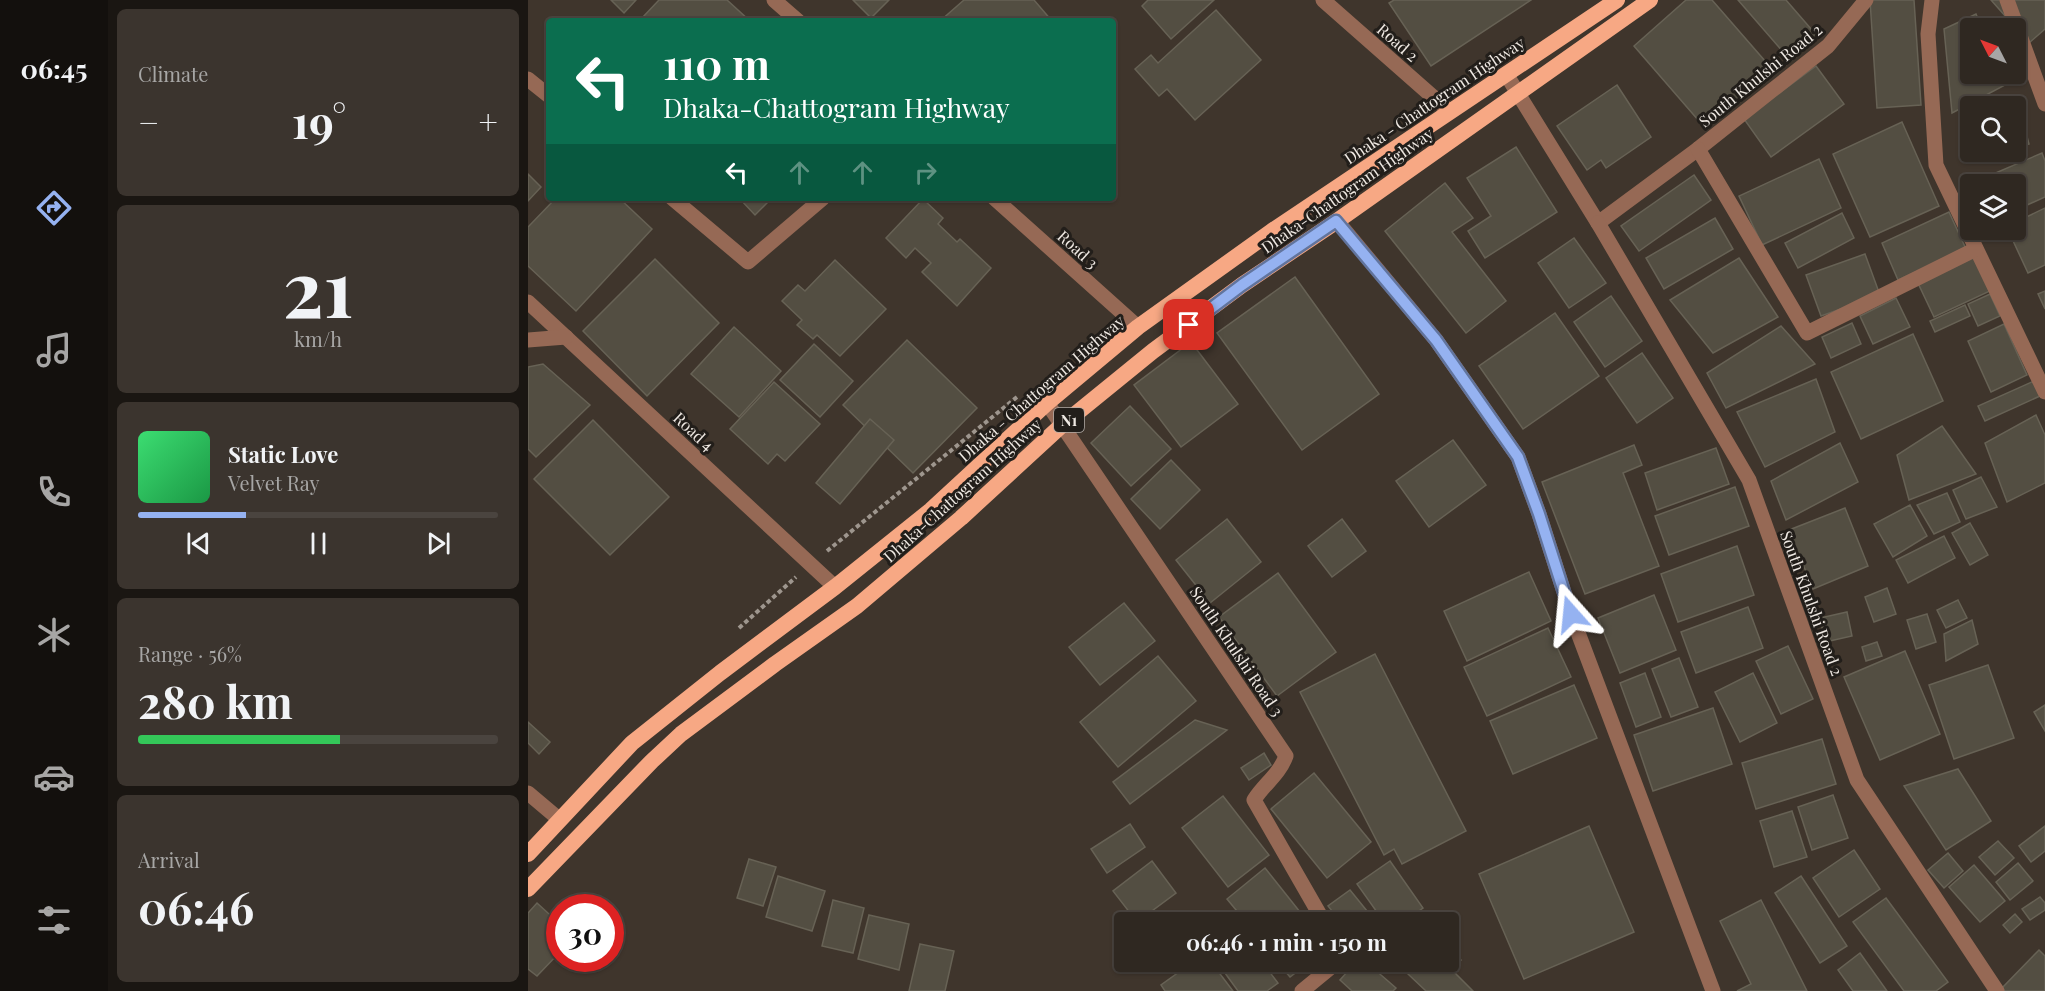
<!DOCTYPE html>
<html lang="en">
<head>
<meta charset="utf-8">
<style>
	:root { --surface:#2f2821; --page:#3b342e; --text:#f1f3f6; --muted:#a7a6a5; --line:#4a443f; --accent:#95b2f1 }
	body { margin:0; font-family:"Playfair Display",serif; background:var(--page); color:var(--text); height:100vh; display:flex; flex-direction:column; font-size:22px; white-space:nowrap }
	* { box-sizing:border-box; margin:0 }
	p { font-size:20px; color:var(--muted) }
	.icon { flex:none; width:33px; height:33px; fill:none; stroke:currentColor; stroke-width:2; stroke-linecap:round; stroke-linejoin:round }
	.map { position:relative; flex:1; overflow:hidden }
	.side { display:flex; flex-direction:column; gap:9px; padding:9px; background:#1a1612; width:420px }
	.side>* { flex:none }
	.guide { position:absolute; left:18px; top:18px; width:570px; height:183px; border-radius:6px; box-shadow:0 2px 4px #0004,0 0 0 2px var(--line); background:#0b6e4f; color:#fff; overflow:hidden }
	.needle { width:39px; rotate:312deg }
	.fabs { position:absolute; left:1432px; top:18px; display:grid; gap:12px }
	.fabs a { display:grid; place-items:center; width:66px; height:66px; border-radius:6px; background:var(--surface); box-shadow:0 2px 4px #0004,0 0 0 2px var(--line); font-size:30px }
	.speed { position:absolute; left:18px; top:894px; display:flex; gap:12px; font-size:30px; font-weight:700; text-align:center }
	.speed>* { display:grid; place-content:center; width:78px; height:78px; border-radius:50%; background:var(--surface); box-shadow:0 2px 4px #0004,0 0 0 2px var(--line); line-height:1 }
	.speed .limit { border:9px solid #d22; background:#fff; color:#111 }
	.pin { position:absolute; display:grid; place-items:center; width:51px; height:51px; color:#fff; margin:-26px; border-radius:12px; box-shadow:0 3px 9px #0006 }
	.me { position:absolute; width:66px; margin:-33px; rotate:342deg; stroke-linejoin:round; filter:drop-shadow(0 0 4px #0008) }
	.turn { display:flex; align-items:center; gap:21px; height:126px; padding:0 18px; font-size:27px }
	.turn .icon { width:78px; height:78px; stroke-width:2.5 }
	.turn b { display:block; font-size:42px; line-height:51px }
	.lanes { display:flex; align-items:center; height:57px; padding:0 18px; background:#0003; justify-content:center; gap:30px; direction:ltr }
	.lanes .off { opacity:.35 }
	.big { font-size:45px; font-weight:700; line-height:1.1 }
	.side .tile { flex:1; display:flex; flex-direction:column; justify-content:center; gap:9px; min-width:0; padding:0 21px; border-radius:9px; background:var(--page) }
	.side .dial { align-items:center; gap:0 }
	.dial b { font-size:78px; line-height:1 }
	.song { display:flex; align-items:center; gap:18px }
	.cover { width:72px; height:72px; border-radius:9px; background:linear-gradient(135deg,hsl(140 70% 55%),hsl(140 70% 35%)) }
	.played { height:6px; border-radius:3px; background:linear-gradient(90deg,var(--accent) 30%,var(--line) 30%) }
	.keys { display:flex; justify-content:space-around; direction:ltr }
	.heat { display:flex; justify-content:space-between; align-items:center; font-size:33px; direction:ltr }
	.charge { height:9px; border-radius:4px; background:linear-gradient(90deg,#34c759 56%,var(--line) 0) }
	.trip { position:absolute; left:586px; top:912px; width:345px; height:60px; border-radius:6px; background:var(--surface); box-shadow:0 2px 4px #0004,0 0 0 2px var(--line); font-weight:700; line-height:60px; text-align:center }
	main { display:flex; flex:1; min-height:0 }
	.tabs { display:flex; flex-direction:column; width:108px; justify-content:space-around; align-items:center; background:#13100d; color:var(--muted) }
	.tabs .icon { width:42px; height:42px }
	.tabs .current { color:var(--accent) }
	.tabs b { font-size:27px; color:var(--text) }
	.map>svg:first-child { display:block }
	.building { fill:#534e42; stroke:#676255; stroke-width:1.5 }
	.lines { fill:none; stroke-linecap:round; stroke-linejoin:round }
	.path { stroke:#9e968e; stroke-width:4; stroke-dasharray:4.5 3; stroke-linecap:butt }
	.minor { stroke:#966955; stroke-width:15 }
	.trunk { stroke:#f7a884; stroke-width:16 }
	.route-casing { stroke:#61749d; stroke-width:15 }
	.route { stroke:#95b2f1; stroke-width:10 }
	.labels { text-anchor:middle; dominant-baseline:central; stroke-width:6; stroke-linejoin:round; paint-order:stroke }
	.shield { fill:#221e1a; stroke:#b2aca7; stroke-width:1.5 }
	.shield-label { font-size:15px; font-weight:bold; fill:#efe9e3 }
	.street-label { font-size:16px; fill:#efe9e3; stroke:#221e1a }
</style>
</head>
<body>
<main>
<nav class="tabs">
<b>06:45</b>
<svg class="icon current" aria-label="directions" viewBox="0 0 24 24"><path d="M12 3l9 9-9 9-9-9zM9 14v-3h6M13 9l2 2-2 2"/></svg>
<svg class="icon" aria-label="music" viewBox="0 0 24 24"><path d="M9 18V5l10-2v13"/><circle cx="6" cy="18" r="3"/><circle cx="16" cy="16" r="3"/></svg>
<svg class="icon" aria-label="phone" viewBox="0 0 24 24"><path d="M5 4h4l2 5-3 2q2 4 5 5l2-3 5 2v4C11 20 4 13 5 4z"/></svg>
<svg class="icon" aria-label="climate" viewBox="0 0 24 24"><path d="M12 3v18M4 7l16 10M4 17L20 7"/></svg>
<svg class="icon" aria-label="car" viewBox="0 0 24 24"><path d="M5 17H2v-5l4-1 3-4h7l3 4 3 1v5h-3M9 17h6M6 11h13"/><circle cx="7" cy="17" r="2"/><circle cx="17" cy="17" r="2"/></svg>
<svg class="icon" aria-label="filters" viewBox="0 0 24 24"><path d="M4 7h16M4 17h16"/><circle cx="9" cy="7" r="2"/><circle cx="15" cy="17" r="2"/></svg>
</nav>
<section class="side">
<div class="tile"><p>Climate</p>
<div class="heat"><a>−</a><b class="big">19°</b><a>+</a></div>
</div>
<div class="tile dial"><b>21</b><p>km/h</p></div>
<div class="tile">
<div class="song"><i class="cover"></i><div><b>Static Love</b><p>Velvet Ray</p></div></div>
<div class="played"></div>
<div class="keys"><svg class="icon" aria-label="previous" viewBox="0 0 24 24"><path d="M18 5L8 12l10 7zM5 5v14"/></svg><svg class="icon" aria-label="pause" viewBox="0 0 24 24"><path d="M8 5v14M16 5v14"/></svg><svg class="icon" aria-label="next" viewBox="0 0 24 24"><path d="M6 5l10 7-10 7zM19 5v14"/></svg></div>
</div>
<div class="tile"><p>Range · 56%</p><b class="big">280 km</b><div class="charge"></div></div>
<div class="tile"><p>Arrival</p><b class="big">06:46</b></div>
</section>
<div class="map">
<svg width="1517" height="991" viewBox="0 0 1517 991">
	<rect width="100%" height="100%" fill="#3f352c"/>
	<!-- building -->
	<g class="building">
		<path d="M83 0H108L96 13Z"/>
		<path d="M131 0H199L222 21H117L114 18Z"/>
		<path d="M325 0H361L343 18Z"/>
		<path d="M436 0H506L524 21H412Z"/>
		<path d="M620 0H686L643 39 614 6Z"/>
		<path d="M866 0H1003L903 66 861 3Z"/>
		<path d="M1158 0H1184L1244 69 1177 128 1106 46Z"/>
		<path d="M1210 0H1258L1290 37 1263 61Z"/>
		<path d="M1342 0H1386L1393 105 1349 108Z"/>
		<path d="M1463 0H1517V29L1501 43Z"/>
		<path d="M688 10 733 60 667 120 639 89 631 96 607 69 623 55 630 63Z"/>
		<path d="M1448 14 1454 28H1443V74H1474L1479 84 1424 113 1416 29Z"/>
		<path d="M1288 66 1316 104 1243 157 1216 119Z"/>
		<path d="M1089 85 1123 137 1078 168 1073 160 1059 170 1029 126Z"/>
		<path d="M1491 106 1501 144 1488 148V107Z"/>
		<path d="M1374 122 1411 206 1342 237 1305 154Z"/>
		<path d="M988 147 1029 212 957 258 940 231 963 216 939 178Z"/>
		<path d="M1514 153 1517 161V197L1488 210V184H1450L1449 181Z"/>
		<path d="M1291 159 1313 208 1234 245 1211 196Z"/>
		<path d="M0 174 13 187 0 201Z"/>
		<path d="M1166 175 1183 200 1111 251 1093 226Z"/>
		<path d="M917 183 945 218 924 232 978 301 938 333 857 231Z"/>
		<path d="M28 198H91L124 229 48 311 0 266V227Z"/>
		<path d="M211 198H244L227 215Z"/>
		<path d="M395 199 415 218 410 224 429 242 432 239 463 268 429 306 394 272 403 263 387 248 378 258 358 238Z"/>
		<path d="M1517 208V265L1500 273 1480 230H1488V222Z"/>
		<path d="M1421 212 1438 249 1370 280 1354 243Z"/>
		<path d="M1314 213 1326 238 1270 268 1257 243Z"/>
		<path d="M1187 218 1205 249 1136 289 1118 258Z"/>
		<path d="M1046 238 1078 283 1041 308 1010 263Z"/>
		<path d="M1337 254 1352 295 1293 316 1278 275Z"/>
		<path d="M1446 255 1462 291 1406 317 1389 281Z"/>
		<path d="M1211 258 1250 317 1185 353 1142 300Z"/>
		<path d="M127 259 191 323 119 396 55 331Z"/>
		<path d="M307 260 358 309 312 356 289 335 285 339 269 325 274 320 254 301 270 285 277 291Z"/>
		<path d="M767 277 851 394 774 450 689 333Z"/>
		<path d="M1517 291V309L1510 294Z"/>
		<path d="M1462 294 1472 316 1450 326 1440 304Z"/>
		<path d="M1083 296 1114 341 1077 367 1046 322Z"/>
		<path d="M1368 298 1382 327 1345 344 1332 316Z"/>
		<path d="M1437 305 1442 316 1407 332 1402 321Z"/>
		<path d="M1027 313 1071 376 995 429 951 366Z"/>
		<path d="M1324 323 1333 344 1303 358 1294 337Z"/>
		<path d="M1476 324 1499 375 1463 392 1440 341Z"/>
		<path d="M1253 326 1287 364 1198 408 1179 373Z"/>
		<path d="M206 327 253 371 211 417 163 374Z"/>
		<path d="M1385 334 1415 401 1333 439 1303 372Z"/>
		<path d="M379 340 449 408 385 473 315 405Z"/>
		<path d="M663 342 710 404 653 447 606 385Z"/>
		<path d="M286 344 325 381 292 417 252 380Z"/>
		<path d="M1114 353 1145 398 1109 423 1078 378Z"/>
		<path d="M15 364 62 405 8 457 0 449V367Z"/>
		<path d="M1288 379 1307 432 1237 467 1209 412Z"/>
		<path d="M1506 381 1512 396 1457 421 1450 406Z"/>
		<path d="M246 382 292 424 257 461 249 454 240 464 202 429Z"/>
		<path d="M602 406 643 449 603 486 563 443Z"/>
		<path d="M1508 415 1517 435V483L1479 502 1457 443Z"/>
		<path d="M342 419 366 440 312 504 288 483Z"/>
		<path d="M65 420 141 497 82 555 6 479Z"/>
		<path d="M1414 426 1448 474 1381 500 1369 455Z"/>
		<path d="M925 440 958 485 901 527 868 481Z"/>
		<path d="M1312 443 1330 482 1258 520 1243 481Z"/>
		<path d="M1106 445 1114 465 1095 473 1131 566 1057 594 1014 482Z"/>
		<path d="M1188 448 1201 484 1129 510 1117 473Z"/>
		<path d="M643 460 672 490 632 529 603 499Z"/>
		<path d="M1453 477 1469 507 1438 519 1425 490Z"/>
		<path d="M1207 487 1221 526 1141 555 1127 516Z"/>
		<path d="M1419 493 1432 522 1406 534 1389 505Z"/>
		<path d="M1382 505 1399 536 1365 557 1346 524Z"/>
		<path d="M1317 508 1340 566 1285 589 1261 530Z"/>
		<path d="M699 519 733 562 682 603 648 560Z"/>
		<path d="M814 519 838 551 804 577 780 546Z"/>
		<path d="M1442 523 1460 555 1442 565 1424 533Z"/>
		<path d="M1416 536 1427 558 1380 583 1368 560Z"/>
		<path d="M1209 546 1226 595 1150 622 1133 574Z"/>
		<path d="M1001 572 1023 621 939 661 916 611Z"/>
		<path d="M750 573 808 652 749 696 691 617Z"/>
		<path d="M1359 588 1368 614 1346 622 1337 597Z"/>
		<path d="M1126 595 1148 650 1092 673 1070 618Z"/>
		<path d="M1430 600 1439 618 1418 628 1409 610Z"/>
		<path d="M596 603 627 641 572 685 541 647Z"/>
		<path d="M1220 607 1235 648 1168 673 1153 632Z"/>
		<path d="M1319 612 1324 636 1297 642 1292 618Z"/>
		<path d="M1399 614 1408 642 1388 649 1379 620Z"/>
		<path d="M1444 620 1450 644 1418 661 1416 634Z"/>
		<path d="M1020 628 1043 677 959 716 936 667Z"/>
		<path d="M1349 642 1354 656 1338 661 1334 647Z"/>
		<path d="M1260 646 1285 699 1253 714 1228 661Z"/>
		<path d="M1377 651 1412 734 1352 760 1316 677Z"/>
		<path d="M847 654 938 831 874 864 866 849 856 855 772 692Z"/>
		<path d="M630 656 668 701 590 767 552 722Z"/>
		<path d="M1151 658 1170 707 1143 717 1124 669Z"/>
		<path d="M1460 665 1486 738 1426 759 1401 685Z"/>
		<path d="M1117 673 1133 717 1108 727 1092 683Z"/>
		<path d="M1225 673 1249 723 1212 742 1187 692Z"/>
		<path d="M1046 685 1069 738 985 774 962 721Z"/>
		<path d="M1517 705V731L1506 712Z"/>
		<path d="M1185 708 1204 764 1125 791 1106 735Z"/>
		<path d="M667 720 699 730 602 804 585 782Z"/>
		<path d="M0 722 22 742 11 754 0 743Z"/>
		<path d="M1294 739 1308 784 1228 809 1214 763Z"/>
		<path d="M736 753 743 765 721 780 713 768Z"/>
		<path d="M1430 769 1463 821 1418 850 1376 786Z"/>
		<path d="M786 773 843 842 799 878 743 809Z"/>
		<path d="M1305 795 1320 838 1284 850 1270 807Z"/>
		<path d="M695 796 741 855 700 887 654 828Z"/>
		<path d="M1264 811 1279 857 1246 867 1232 821Z"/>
		<path d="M602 824 617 847 579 873 563 849Z"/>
		<path d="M1061 826 1106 932 996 979 951 874Z"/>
		<path d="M1517 826V851L1503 862 1491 846Z"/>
		<path d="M1470 841 1486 858 1467 875 1451 857Z"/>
		<path d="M1326 850 1352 889 1311 917 1285 878Z"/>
		<path d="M1420 853 1435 871 1416 888 1400 870Z"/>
		<path d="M221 859 248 867 235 906 209 898Z"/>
		<path d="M624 861 648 893 609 922 585 891Z"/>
		<path d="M862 861 895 908 875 922H856L829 884Z"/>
		<path d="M1490 863 1505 881 1482 900 1468 882Z"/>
		<path d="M1446 865 1477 901 1452 922 1421 887Z"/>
		<path d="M737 868 780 922H718L699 899Z"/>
		<path d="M250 876 297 891 284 931 238 917Z"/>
		<path d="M1273 876 1319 946 1292 963 1247 893Z"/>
		<path d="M822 890 848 922H813L800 906Z"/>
		<path d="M1512 897 1517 903V910L1502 920 1494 909Z"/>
		<path d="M1358 898 1420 982 1408 991H1376L1325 922Z"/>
		<path d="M305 900 336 908 325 953 294 946Z"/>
		<path d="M1233 900 1279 991H1209L1223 984 1192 921Z"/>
		<path d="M9 903 32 924V952L9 976 0 969V913Z"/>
		<path d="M890 912 901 922H881Z"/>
		<path d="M1487 914 1494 922 1482 933 1475 925Z"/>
		<path d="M341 915 381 924 371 970 330 959Z"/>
		<path d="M392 944 426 951 417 991H381Z"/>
		<path d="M921 949 933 960 924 970 945 991H898L880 974 892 962H921Z"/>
		<path d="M1511 950 1517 956V991H1477L1474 988Z"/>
		<path d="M1332 953 1359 991H1325L1310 970Z"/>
		<path d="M665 962H683L705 991H637L633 985Z"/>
		<path d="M689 962H734L750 983 739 991H710Z"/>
		<path d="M749 962H782L762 977Z"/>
		<path d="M828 962H838L868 988 865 991H824L812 980Z"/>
		<path d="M861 962H880L871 971Z"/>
	</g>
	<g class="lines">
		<!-- path -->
		<g class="path">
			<path d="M299 551 489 397"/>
			<path d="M211 628 268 577"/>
		</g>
		<!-- minor -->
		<g class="minor">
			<path d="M246 0 270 21"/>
			<path d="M795 0 921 111"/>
			<path d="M1404 0 1400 34 1408 165 1517 392"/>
			<path d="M1479 0 1517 104"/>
			<path d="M978 74 1070 223 1170 149 1300 46 1338 0"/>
			<path d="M0 79 21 96"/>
			<path d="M1170 149 1279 333 1448 249"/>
			<path d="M144 198 220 262 295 198"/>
			<path d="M466 198 610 327"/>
			<path d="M809 221 908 340 990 457 1011 514 1043 614 1185 991"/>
			<path d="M1070 223 1221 480 1329 780 1469 991"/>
			<path d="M0 302 307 587"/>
			<path d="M0 340 38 337"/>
			<path d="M519 403 758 756C751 775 736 784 726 800L796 922"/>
			<path d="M0 793 32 820"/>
			<path d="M774 991 802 968 805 962"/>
		</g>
		<!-- trunk -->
		<g class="trunk">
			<path d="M0 854 104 743 192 673 307 587 403 510 519 403 610 327 744 231 1089 0"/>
			<path d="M0 889 124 761 153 734 247 664 329 606 433 518 534 425 625 351 714 285 809 221 1122 0"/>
		</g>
	</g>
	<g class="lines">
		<!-- route casing -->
		<g class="route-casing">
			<path id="route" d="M661 325 714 285 808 221 908 340 990 457 1011 514 1043 614"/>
		</g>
		<!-- route -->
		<use href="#route" class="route"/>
	</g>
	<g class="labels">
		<!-- shield labels -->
		<rect class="shield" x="526" y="408" width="30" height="24" rx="4.5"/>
		<g class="shield-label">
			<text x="541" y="420">N1</text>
		</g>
		<!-- street labels -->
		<g class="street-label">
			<text transform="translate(870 42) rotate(41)">Road 2</text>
			<text transform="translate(1232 75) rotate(-39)">South Khulshi Road 2</text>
			<text transform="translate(906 100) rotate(-34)">Dhaka - Chattogram Highway</text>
			<text transform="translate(819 190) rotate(-35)">Dhaka-Chattogram Highway</text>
			<text transform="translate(550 249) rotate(42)">Road 3</text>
			<text transform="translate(513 388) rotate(-41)">Dhaka - Chattogram Highway</text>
			<text transform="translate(166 431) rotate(43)">Road 4</text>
			<text transform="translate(434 490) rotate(-42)">Dhaka-Chattogram Highway</text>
			<text transform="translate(1284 603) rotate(70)">South Khulshi Road 2</text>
			<text transform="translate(709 651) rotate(56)">South Khulshi Road 3</text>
		</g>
	</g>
</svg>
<div class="fabs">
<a><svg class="needle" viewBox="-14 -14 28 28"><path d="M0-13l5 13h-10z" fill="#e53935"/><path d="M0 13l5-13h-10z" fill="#a7a6a5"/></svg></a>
<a><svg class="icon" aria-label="search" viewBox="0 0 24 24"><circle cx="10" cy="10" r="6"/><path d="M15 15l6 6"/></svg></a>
<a><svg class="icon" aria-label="layers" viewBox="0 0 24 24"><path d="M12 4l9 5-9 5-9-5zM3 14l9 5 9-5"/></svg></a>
</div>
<div class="speed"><div class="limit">30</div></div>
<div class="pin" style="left:661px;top:325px;background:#d93025"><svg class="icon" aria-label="arrive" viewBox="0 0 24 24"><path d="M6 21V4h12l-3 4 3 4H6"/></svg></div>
<svg class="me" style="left:1043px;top:614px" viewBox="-20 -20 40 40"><path d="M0-17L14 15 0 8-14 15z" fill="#95b2f1" stroke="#fff" stroke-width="4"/></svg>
<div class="trip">06:46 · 1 min · 150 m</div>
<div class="guide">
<div class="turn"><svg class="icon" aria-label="left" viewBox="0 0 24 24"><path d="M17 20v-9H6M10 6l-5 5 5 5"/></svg><div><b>110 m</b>Dhaka-Chattogram Highway</div></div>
<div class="lanes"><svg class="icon" aria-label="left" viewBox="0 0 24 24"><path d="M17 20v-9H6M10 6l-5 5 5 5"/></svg><svg class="icon off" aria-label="ahead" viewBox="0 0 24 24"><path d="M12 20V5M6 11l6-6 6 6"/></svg><svg class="icon off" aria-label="ahead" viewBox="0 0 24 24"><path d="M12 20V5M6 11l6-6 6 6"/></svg><svg class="icon off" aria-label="right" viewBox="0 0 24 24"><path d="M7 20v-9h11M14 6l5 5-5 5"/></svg></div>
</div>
</div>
</main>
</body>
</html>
